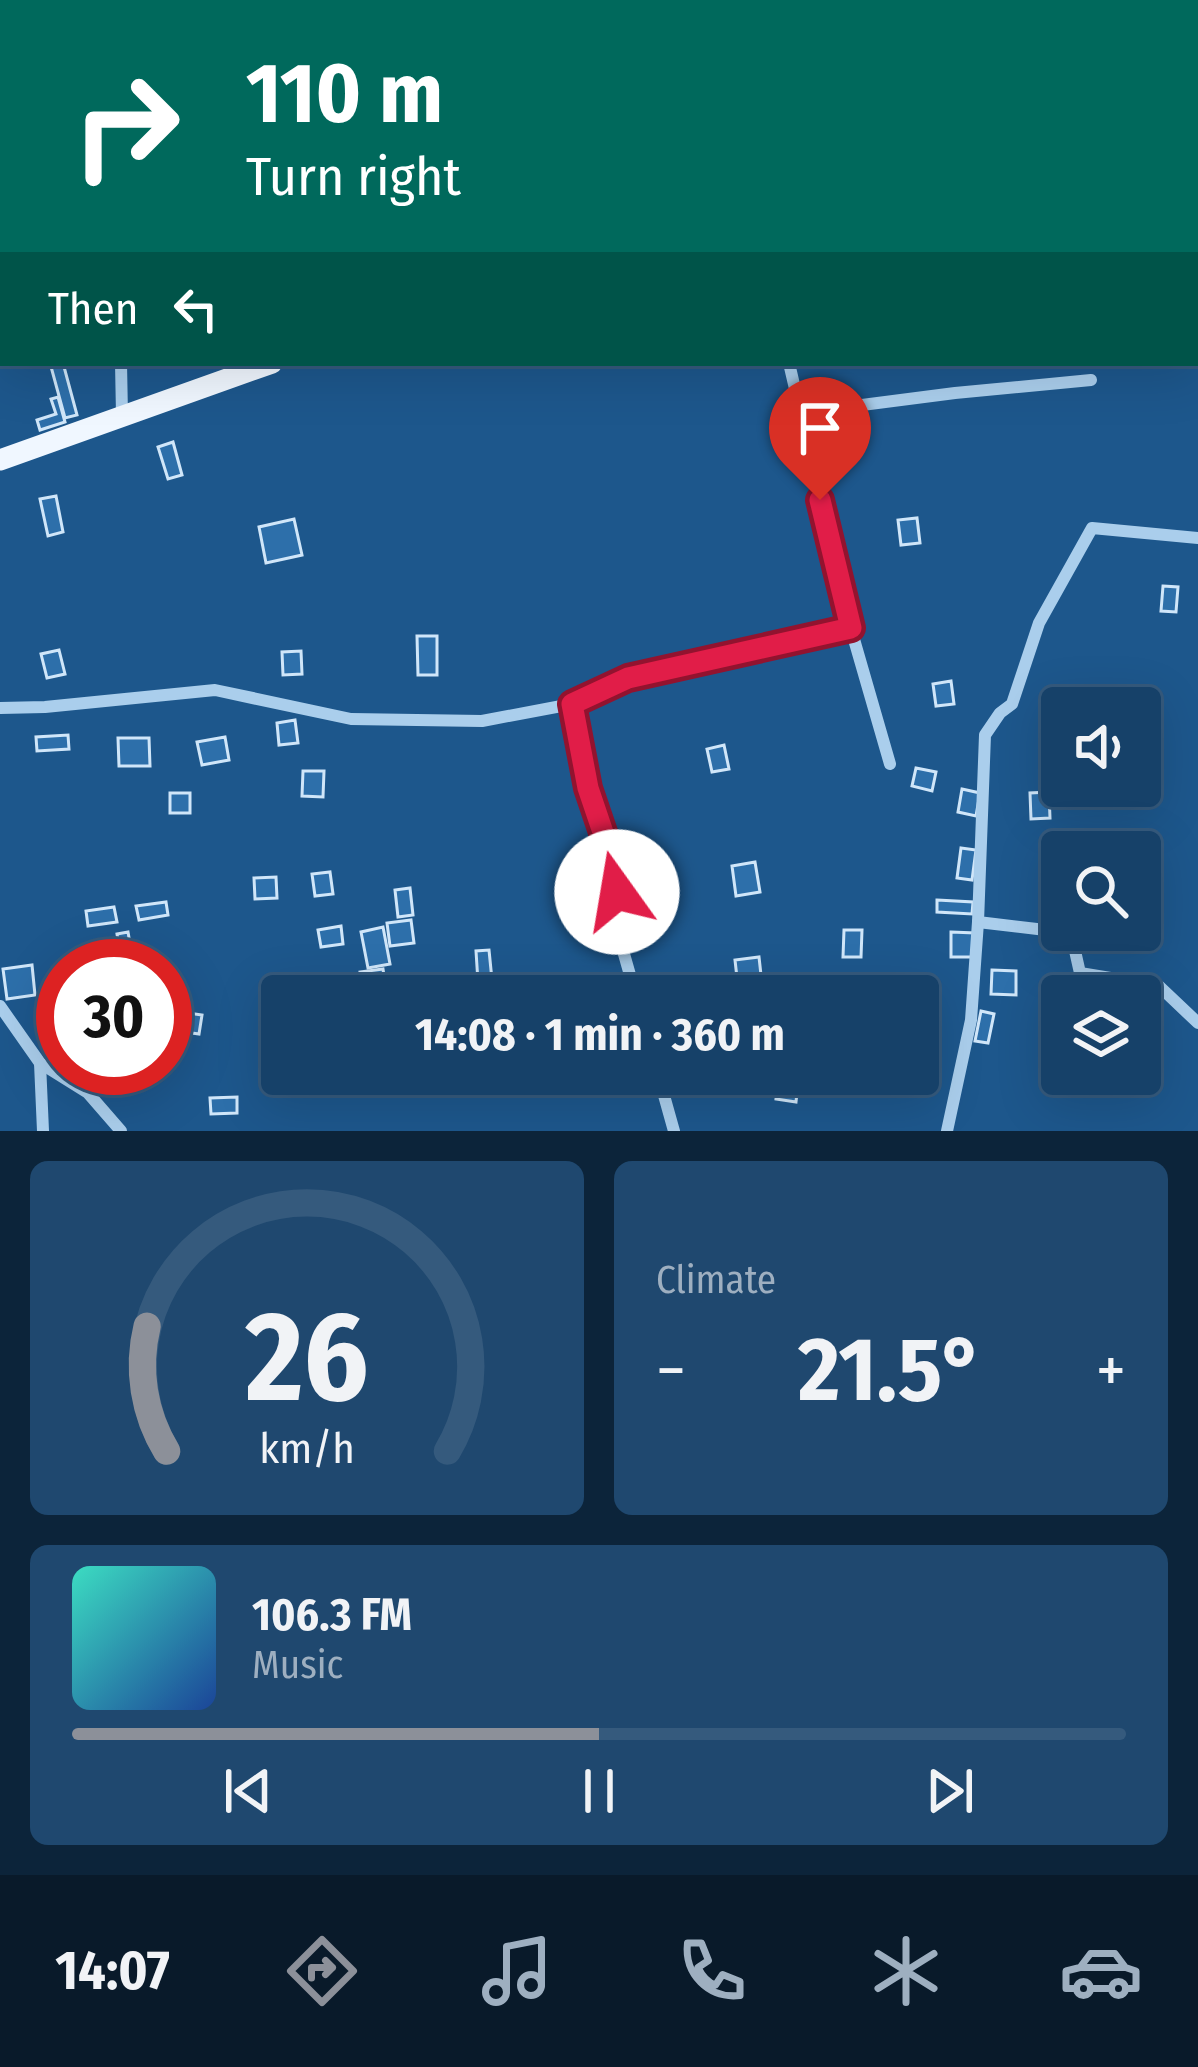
<!DOCTYPE html>
<html lang="en">
<head>
<meta charset="utf-8">
<style>
	:root { --surface:#164169; --page:#1f486f; --text:#f1f3f6; --muted:#9eafc0; --line:#355a7d; --accent:#8c9099 }
	body { margin:0; font-family:"Fira Sans Condensed",sans-serif; background:var(--page); color:var(--text); height:100vh; display:flex; flex-direction:column; font-size:45px; white-space:nowrap }
	* { box-sizing:border-box; margin:0 }
	p { font-size:39px; color:var(--muted) }
	.icon { flex:none; width:66px; height:66px; fill:none; stroke:currentColor; stroke-width:2; stroke-linecap:round; stroke-linejoin:round }
	.map { position:relative; height:1131px; overflow:hidden }
	.side { display:flex; flex-direction:column; gap:30px; padding:30px; background:#0c243a; flex:1 }
	.side>* { flex:none }
	.top-card { position:absolute; left:0px; top:0px; width:1200px; height:366px; box-shadow:0 12px 48px #0002,0 0 0 3px var(--line); background:#00695c; color:#fff; overflow:hidden }
	.tools { position:absolute; left:1041px; top:687px; display:grid; gap:24px }
	.tools a { display:grid; place-items:center; width:120px; height:120px; border-radius:12px; background:var(--surface); box-shadow:0 12px 48px #0002,0 0 0 3px var(--line); font-size:60px }
	.speed { position:absolute; left:36px; top:939px; display:flex; gap:24px; font-size:60px; font-weight:700; text-align:center }
	.speed>* { display:grid; place-content:center; width:156px; height:156px; border-radius:50%; background:var(--surface); box-shadow:0 12px 48px #0002,0 0 0 3px var(--line); line-height:1 }
	.speed .limit { border:18px solid #d22; background:#fff; color:#111 }
	.pin { position:absolute; display:grid; place-items:center; width:102px; height:102px; color:#fff; margin:-123px -51px; border-radius:50% 50% 50% 0; rotate:-45deg; box-shadow:0 0 12px #0007 }
	.pin .icon { rotate:45deg }
	.me { position:absolute; width:132px; margin:-66px; rotate:347deg; stroke-linejoin:round; filter:drop-shadow(0 0 9px #0008) }
	.turn { display:flex; align-items:center; gap:42px; height:252px; padding:0 48px; font-size:54px }
	.turn .icon { width:156px; height:156px; stroke-width:2.5 }
	.turn b { display:block; font-size:84px; line-height:102px }
	.then { display:flex; align-items:center; height:114px; padding:0 48px; background:#0003; gap:24px; font-size:45px }
	.big { font-size:90px; font-weight:700; line-height:1.1 }
	.side .card { flex:1; display:flex; flex-direction:column; justify-content:center; gap:18px; min-width:0; padding:0 42px; border-radius:18px; background:var(--page) }
	.side .dial { align-items:center; gap:0 }
	.dial svg { height:312px; overflow:visible; fill:none; stroke:var(--line); stroke-width:7; stroke-linecap:round; text-anchor:middle }
	.dial text { fill:var(--text); stroke:none }
	.song { display:flex; align-items:center; gap:36px }
	.cover { width:144px; height:144px; border-radius:18px; background:linear-gradient(135deg,hsl(170 70% 55%),hsl(220 70% 35%)) }
	.played { height:12px; border-radius:6px; background:linear-gradient(90deg,var(--accent) 50%,var(--line) 50%) }
	.keys { display:flex; justify-content:space-around; direction:ltr }
	.heat { display:flex; justify-content:space-between; align-items:center; font-size:66px; direction:ltr }
	.side .tiles { flex:1; display:grid; gap:30px; grid-template-columns:1fr 1fr }
	.card:last-child { grid-column:span 2 }
	.trip { position:absolute; left:261px; top:975px; width:678px; height:120px; border-radius:12px; background:var(--surface); box-shadow:0 12px 48px #0002,0 0 0 3px var(--line); font-weight:700; line-height:120px; text-align:center }
	.tab-bar { display:flex; height:192px; justify-content:space-around; align-items:center; background:#091a2a; color:var(--muted) }
	.tab-bar .icon { width:84px; height:84px }
	.tab-bar .current { color:var(--accent) }
	.tab-bar b { font-size:54px; color:var(--text) }
	.map>svg:first-child { display:block }
	.building { fill:#2d6faa; stroke:#d0e6f9; stroke-width:3 }
	.lines { fill:none; stroke-linecap:round; stroke-linejoin:round }
	.minor { stroke:#aaceec; stroke-width:12 }
	.primary { stroke:#f0f7ff; stroke-width:21 }
	.route-casing { stroke:#92132f; stroke-width:30 }
	.route { stroke:#e11d48; stroke-width:21 }
</style>
</head>
<body>
<div class="map">
<svg width="1198" height="1131" viewBox="0 0 1198 1131">
	<rect width="100%" height="100%" fill="#1d578c"/>
	<!-- building -->
	<g class="building">
		<path d="M50 363H63L77 415 65 418Z"/>
		<path d="M58 397 65 422 40 430 37 420 56 414 51 399Z"/>
		<path d="M173 442 182 475 168 479 158 447Z"/>
		<path d="M56 496 63 532 48 536 40 499Z"/>
		<path d="M917 518 920 543 901 545 898 520Z"/>
		<path d="M294 519 302 555 266 563 259 527Z"/>
		<path d="M1163 586 1178 587 1176 612 1161 611Z"/>
		<path d="M417 636H437V675H418Z"/>
		<path d="M59 650 65 674 47 678 41 654Z"/>
		<path d="M301 651 302 674 283 675 282 652Z"/>
		<path d="M951 681 954 704 936 706 933 684Z"/>
		<path d="M295 720 298 743 279 745 277 723Z"/>
		<path d="M68 735 69 749 37 751 36 737Z"/>
		<path d="M225 737 229 760 202 765 197 742Z"/>
		<path d="M118 738H149L150 766H119Z"/>
		<path d="M724 745 729 769 712 772 707 749Z"/>
		<path d="M916 768 936 772 932 791 912 786Z"/>
		<path d="M303 771H324L323 797 302 796Z"/>
		<path d="M962 789 980 793 976 816 958 812Z"/>
		<path d="M1049 792 1050 818 1031 819 1030 793Z"/>
		<rect x="170" y="793" width="20" height="20"/>
		<path d="M961 848 976 850 972 880 957 878Z"/>
		<path d="M755 862 760 892 736 896 732 866Z"/>
		<path d="M330 872 333 894 315 896 312 874Z"/>
		<path d="M276 877 277 898 255 899 254 878Z"/>
		<path d="M410 888 413 915 398 917 395 890Z"/>
		<path d="M937 900 973 902 972 914 937 912Z"/>
		<path d="M166 902 168 915 139 920 136 906Z"/>
		<path d="M114 907 117 922 88 926 86 911Z"/>
		<path d="M411 920 414 943 390 946 387 923Z"/>
		<path d="M341 926 343 944 321 947 318 930Z"/>
		<path d="M383 927 390 964 368 968 361 932Z"/>
		<path d="M844 930H862L861 957H843Z"/>
		<path d="M128 932 134 966H122L117 934Z"/>
		<path d="M951 932 975 933V957H951Z"/>
		<path d="M489 950 492 980 478 982 476 951Z"/>
		<path d="M759 957 761 975 737 978 735 960Z"/>
		<path d="M32 965 35 995 7 999 3 969Z"/>
		<path d="M383 969 386 990 362 993 360 972Z"/>
		<path d="M992 970 1016 971V995L991 994Z"/>
		<path d="M981 1011 994 1014 988 1043 975 1041Z"/>
		<path d="M181 1012 202 1015 199 1034 178 1031Z"/>
		<path d="M778 1080 798 1083 796 1102 776 1099Z"/>
		<path d="M237 1097V1113L211 1114 210 1098Z"/>
	</g>
	<g class="lines">
		<!-- minor -->
		<g class="minor">
			<path d="M80 0 81 3"/>
			<path d="M293 0V3"/>
			<path d="M548 0V3"/>
			<path d="M794 0V3"/>
			<path d="M0 82 3 81"/>
			<path d="M121 363 122 415"/>
			<path d="M789 363 851 629 890 764"/>
			<path d="M800 413 955 393 1091 380"/>
			<path d="M1198 538 1092 528 1039 623 1012 704 1000 713 985 735 978 922 1071 933 1080 973 1159 986 1198 1023"/>
			<path d="M0 708 45 707 215 690 351 719 482 721 572 704"/>
			<path d="M636 996 622 947 611 856 588 788 572 704 628 678 851 629"/>
			<path d="M0 1006 40 1063 88 1093 121 1131"/>
			<path d="M40 1063 43 1131"/>
			<path d="M658 1074 674 1131"/>
			<path d="M947 1131 971 1020 978 922"/>
		</g>
		<!-- primary -->
		<g class="primary">
			<path d="M1197 25H1198"/>
			<path d="M0 460 272 363"/>
		</g>
	</g>
	<g class="lines">
		<!-- route casing -->
		<g class="route-casing">
			<path id="route" d="M617 892 611 856 588 788 572 704 628 678 851 628 820 500"/>
		</g>
		<!-- route -->
		<use href="#route" class="route"/>
	</g>
</svg>
<div class="tools">
<a><svg class="icon" aria-label="sound" viewBox="0 0 24 24"><path d="M4 9h4l5-4v14l-5-4H4zM17 9q2 3 0 6"/></svg></a>
<a><svg class="icon" aria-label="search" viewBox="0 0 24 24"><circle cx="10" cy="10" r="6"/><path d="M15 15l6 6"/></svg></a>
<a><svg class="icon" aria-label="layers" viewBox="0 0 24 24"><path d="M12 4l9 5-9 5-9-5zM3 14l9 5 9-5"/></svg></a>
</div>
<div class="speed"><div class="limit">30</div></div>
<div class="pin" style="left:820px;top:500px;background:#d93025"><svg class="icon" aria-label="arrive" viewBox="0 0 24 24"><path d="M6 21V4h12l-3 4 3 4H6"/></svg></div>
<svg class="me" style="left:617px;top:892px" viewBox="-20 -20 40 40"><circle r="19" fill="#fff"/><path d="M0-13L10 11 0 6-10 11z" fill="#e11d48"/></svg>
<div class="trip">14:08 · 1 min · 360 m</div>
<div class="top-card">
<div class="turn"><svg class="icon" aria-label="right" viewBox="0 0 24 24"><path d="M7 20v-9h11M14 6l5 5-5 5"/></svg><div><b>110 m</b>Turn right</div></div>
<div class="then">Then<svg class="icon" aria-label="left" viewBox="0 0 24 24"><path d="M17 20v-9H6M10 6l-5 5 5 5"/></svg></div>
</div>
</div>
<section class="side">
<div class="tiles">
<div class="card dial"><svg viewBox="0 0 100 80">
<path d="M14 69A42 42 0 1 1 86 69"/>
<path d="M14 69A42 42 0 0 1 9 37" stroke="#8c9099"/>
<text x="50" y="56" font-size="32" font-weight="700">26</text>
<text x="50" y="72" font-size="11">km/h</text>
</svg></div>
<div class="card"><p>Climate</p>
<div class="heat"><a>−</a><b class="big">21.5°</b><a>+</a></div>
</div>
<div class="card">
<div class="song"><i class="cover"></i><div><b>106.3 FM</b><p>Music</p></div></div>
<div class="played"></div>
<div class="keys"><svg class="icon" aria-label="previous" viewBox="0 0 24 24"><path d="M18 5L8 12l10 7zM5 5v14"/></svg><svg class="icon" aria-label="pause" viewBox="0 0 24 24"><path d="M8 5v14M16 5v14"/></svg><svg class="icon" aria-label="next" viewBox="0 0 24 24"><path d="M6 5l10 7-10 7zM19 5v14"/></svg></div>
</div>
</div>
</section>
<nav class="tab-bar">
<b>14:07</b>
<svg class="icon current" aria-label="directions" viewBox="0 0 24 24"><path d="M12 3l9 9-9 9-9-9zM9 14v-3h6M13 9l2 2-2 2"/></svg>
<svg class="icon" aria-label="music" viewBox="0 0 24 24"><path d="M9 18V5l10-2v13"/><circle cx="6" cy="18" r="3"/><circle cx="16" cy="16" r="3"/></svg>
<svg class="icon" aria-label="phone" viewBox="0 0 24 24"><path d="M5 4h4l2 5-3 2q2 4 5 5l2-3 5 2v4C11 20 4 13 5 4z"/></svg>
<svg class="icon" aria-label="climate" viewBox="0 0 24 24"><path d="M12 3v18M4 7l16 10M4 17L20 7"/></svg>
<svg class="icon" aria-label="car" viewBox="0 0 24 24"><path d="M5 17H2v-5l4-1 3-4h7l3 4 3 1v5h-3M9 17h6M6 11h13"/><circle cx="7" cy="17" r="2"/><circle cx="17" cy="17" r="2"/></svg>
</nav>
</body>
</html>
